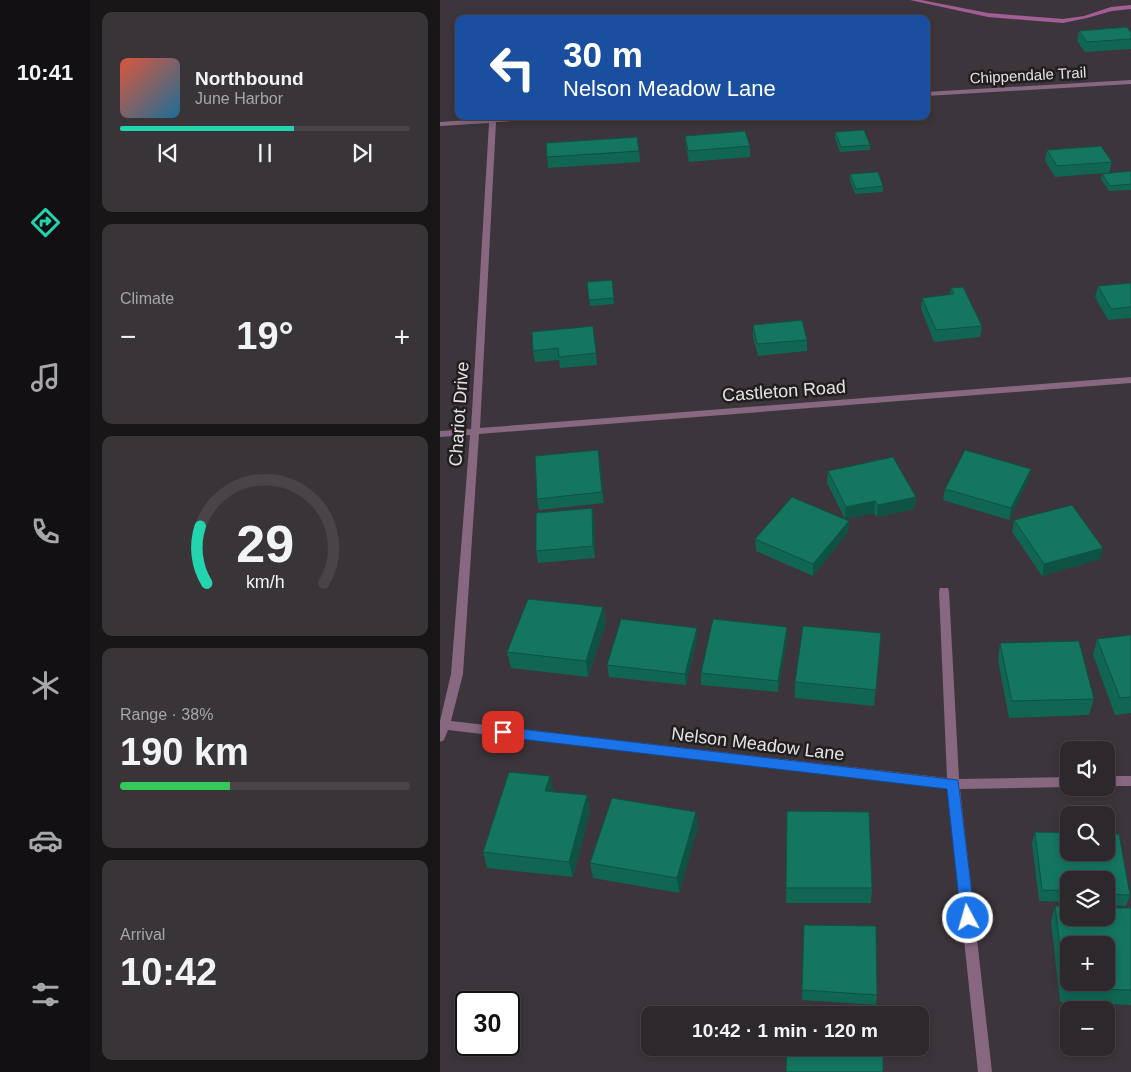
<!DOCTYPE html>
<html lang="en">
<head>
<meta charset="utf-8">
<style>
	:root { --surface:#2d282c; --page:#393438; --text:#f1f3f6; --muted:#a7a6a9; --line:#484448; --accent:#22d5af }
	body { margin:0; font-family:Arial,sans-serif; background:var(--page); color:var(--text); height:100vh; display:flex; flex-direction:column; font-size:19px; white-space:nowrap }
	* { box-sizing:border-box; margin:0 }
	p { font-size:16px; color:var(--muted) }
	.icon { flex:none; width:28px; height:28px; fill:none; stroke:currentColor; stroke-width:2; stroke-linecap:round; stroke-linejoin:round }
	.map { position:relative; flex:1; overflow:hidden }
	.side { display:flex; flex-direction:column; gap:12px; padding:12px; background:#191618; width:350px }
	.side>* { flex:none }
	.guide { position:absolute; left:15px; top:15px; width:475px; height:105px; border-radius:10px; box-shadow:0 2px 8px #0003,0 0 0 1px var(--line); background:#1a4fa0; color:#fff; overflow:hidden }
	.tools { position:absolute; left:620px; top:741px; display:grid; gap:10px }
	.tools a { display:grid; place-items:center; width:55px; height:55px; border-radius:10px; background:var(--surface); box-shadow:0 2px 8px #0003,0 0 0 1px var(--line); font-size:25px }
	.speed { position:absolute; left:15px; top:991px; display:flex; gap:10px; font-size:25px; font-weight:700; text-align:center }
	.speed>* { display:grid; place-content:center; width:65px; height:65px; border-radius:50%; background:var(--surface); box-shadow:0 2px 8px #0003,0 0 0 1px var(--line); line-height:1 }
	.speed .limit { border:2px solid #111; border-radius:8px; background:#fff; color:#111 }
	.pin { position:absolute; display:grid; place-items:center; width:42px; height:42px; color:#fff; margin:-21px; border-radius:10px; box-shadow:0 2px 8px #0006 }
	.me { position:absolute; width:55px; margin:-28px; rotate:354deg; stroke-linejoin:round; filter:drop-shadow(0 0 4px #0008) }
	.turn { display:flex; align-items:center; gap:18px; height:105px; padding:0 25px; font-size:22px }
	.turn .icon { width:65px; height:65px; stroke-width:2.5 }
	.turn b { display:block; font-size:35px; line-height:42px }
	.big { font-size:38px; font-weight:800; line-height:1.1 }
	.side .card { flex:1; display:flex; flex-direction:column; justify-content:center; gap:8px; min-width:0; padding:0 18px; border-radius:10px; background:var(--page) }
	.side .dial { align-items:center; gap:0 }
	.dial svg { height:130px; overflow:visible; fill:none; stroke:var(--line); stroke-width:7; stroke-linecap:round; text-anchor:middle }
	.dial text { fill:var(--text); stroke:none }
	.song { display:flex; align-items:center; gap:15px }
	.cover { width:60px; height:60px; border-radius:8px; background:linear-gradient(135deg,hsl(10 70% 55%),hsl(200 70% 35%)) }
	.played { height:5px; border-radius:2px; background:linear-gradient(90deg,var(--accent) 60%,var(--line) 60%) }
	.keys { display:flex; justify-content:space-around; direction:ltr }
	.heat { display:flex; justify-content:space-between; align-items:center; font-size:28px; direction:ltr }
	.charge { height:8px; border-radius:4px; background:linear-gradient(90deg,#34c759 38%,var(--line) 0) }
	.trip { position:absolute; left:201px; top:1006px; width:288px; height:50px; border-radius:10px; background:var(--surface); box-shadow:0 2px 8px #0003,0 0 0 1px var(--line); font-weight:800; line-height:50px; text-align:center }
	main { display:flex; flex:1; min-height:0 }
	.menu { display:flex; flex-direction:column; width:90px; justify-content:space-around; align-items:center; background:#121012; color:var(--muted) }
	.menu .icon { width:35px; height:35px }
	.menu .active { color:var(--accent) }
	.menu b { font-size:22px; color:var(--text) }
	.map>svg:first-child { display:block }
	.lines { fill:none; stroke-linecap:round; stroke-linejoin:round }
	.stream { fill:#a25e95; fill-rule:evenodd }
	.street { fill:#876880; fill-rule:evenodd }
	.wall { fill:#116553 }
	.shaded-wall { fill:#0e5243 }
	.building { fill:#147560; stroke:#0e5243; fill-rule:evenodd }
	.route { fill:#1a73e8; stroke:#114b97 }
	.labels { text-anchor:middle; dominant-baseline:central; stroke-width:5; stroke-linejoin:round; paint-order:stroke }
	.far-street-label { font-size:15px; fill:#e6e1e4; stroke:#211e20 }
	.street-label { font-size:18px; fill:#e6e1e4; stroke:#211e20 }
</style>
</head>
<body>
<main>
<nav class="menu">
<b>10:41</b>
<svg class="icon active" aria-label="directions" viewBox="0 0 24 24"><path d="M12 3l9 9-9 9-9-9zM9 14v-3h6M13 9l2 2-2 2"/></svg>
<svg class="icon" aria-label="music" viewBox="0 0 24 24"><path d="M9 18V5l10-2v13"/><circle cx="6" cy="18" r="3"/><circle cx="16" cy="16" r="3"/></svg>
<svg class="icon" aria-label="phone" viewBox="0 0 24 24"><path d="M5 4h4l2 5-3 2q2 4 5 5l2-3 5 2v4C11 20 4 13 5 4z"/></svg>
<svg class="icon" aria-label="climate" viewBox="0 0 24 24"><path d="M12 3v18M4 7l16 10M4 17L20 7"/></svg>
<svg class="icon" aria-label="car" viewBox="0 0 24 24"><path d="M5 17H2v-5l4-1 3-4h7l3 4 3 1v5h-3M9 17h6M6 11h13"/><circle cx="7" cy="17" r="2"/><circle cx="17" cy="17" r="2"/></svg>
<svg class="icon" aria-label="filters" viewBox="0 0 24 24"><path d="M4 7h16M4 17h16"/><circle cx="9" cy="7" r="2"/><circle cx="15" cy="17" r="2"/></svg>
</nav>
<section class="side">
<div class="card">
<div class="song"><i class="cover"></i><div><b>Northbound</b><p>June Harbor</p></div></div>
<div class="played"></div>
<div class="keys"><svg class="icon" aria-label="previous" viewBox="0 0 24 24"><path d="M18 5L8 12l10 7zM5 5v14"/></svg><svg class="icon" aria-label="pause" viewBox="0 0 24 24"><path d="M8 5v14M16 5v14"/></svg><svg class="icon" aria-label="next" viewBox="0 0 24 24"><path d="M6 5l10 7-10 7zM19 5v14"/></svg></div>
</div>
<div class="card"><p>Climate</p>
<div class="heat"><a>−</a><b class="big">19°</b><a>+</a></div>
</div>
<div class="card dial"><svg viewBox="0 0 100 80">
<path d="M14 69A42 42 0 1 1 86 69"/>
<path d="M14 69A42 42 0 0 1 10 34" stroke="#22d5af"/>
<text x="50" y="56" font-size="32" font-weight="700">29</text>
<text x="50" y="72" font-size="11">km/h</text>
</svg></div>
<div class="card"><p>Range · 38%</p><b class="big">190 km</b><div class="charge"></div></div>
<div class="card"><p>Arrival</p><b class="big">10:42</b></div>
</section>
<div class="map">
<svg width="691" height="1072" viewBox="0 0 691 1072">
	<rect width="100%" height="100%" fill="#3c353b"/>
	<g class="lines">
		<!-- stream -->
		<path class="stream" d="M470 0H481L548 13 623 19 644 16 671 7 691 5V9L672 11 647 18 623 23 548 17Z"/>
		<!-- street -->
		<g class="street">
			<path d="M691 80V84L486 96V92Z"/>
			<path d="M88 116H126L123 118 56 122 40 428 691 377V383L39 434 23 674 11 721 507 778 499 591 500 588H508L509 591 519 779 629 777V787L520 789 552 1072H538L508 788 8 730 4 740 0 742V721L11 674 30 435 0 437V431L31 429 49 123 0 126V122Z"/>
			<rect x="666" y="776" width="25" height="10"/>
		</g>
	</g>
	<!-- wall -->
	<g class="wall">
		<path d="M639 31 691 33V49L645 52 637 41Z"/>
		<path d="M395 132 430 145V150L400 152 395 138Z"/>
		<path d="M245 136 310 146V157L249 162 246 146Z"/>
		<path d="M607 150 672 162 669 173 691 172V190L669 191 661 179 662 174 665 173 615 177 605 161Z"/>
		<path d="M199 151 200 162 108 168 107 157Z"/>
		<path d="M410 174 443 186V192L415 194 410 180Z"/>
		<path d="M172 280 174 304 150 306 147 282Z"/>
		<path d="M691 283V318L668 320 655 297 658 286Z"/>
		<path d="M511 288 542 326 540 337 494 342 481 309 482 298 510 295Z"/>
		<path d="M313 325 367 340V351L318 356 313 337Z"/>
		<path d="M155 338 157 365 120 368 119 360 95 362 93 351Z"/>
		<path d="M160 461 164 503 99 510 97 499Z"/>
		<path d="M388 471 476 497 474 509 437 517 434 513 405 519 387 483Z"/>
		<path d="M588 480 569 520 503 500 505 489Z"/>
		<path d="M152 508 154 520 155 558 98 563 96 551Z"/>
		<path d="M574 520 660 559 602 576 572 532Z"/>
		<path d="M409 521 408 532 373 576 316 551 315 539Z"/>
		<path d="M163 607 166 623 148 677 71 668 67 652Z"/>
		<path d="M347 627V638L338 692 261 685V673Z"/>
		<path d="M257 628V639L246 685 169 677 167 665Z"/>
		<path d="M441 633 434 706 355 698V682Z"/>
		<path d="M691 635V713L675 715 653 655 657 639Z"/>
		<path d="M560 643 654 699 649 715 569 718 558 660Z"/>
		<path d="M110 776 113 792 147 795 150 811 133 877 47 868 43 852Z"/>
		<path d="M347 811 432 888 431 903H346Z"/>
		<path d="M256 812 258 827 239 893 153 878 150 863Z"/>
		<path d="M595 832 690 895 686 906 666 905V880H629V902L599 901 592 843Z"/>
		<path d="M615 906 691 908V1005L620 1002 611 921Z"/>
		<path d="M364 925 437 995 436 1005 362 1000Z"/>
	</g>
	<!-- shaded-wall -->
	<g class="shaded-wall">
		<path d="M158 450 160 461 164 503 162 492Z"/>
		<path d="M591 469 588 480 569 520 571 508Z"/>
		<path d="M476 497 474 509 437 517 438 505Z"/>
		<path d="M435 501 434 513 405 519 406 507Z"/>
		<path d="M152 508 154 520 155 558 153 546Z"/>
		<path d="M409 521 408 532 373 576V564Z"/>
		<path d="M663 548 660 559 602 576 604 564Z"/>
		<path d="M163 607 166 623 148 677 146 661Z"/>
		<path d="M347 627V638L338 692V681Z"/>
		<path d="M257 628V639L246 685 245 674Z"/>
		<path d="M110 776 113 792 105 791Z"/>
		<path d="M147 795 150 811 133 877 129 862Z"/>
		<path d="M256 812 258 827 239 893 237 878Z"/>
	</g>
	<!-- building -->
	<g class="building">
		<path d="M441 16 447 19H436Z"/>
		<path d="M687 27 691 33V39L647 42 639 31Z"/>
		<path d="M424 130 430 145 401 147 395 132Z"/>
		<path d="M305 131 310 146 248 151 245 136Z"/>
		<path d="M197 137 199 151 107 157 106 143Z"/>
		<path d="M661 146 672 162 617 166 607 150Z"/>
		<path d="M691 171V184L670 186 662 174Z"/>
		<path d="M438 172 443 186 416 189 410 174Z"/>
		<path d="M172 280 174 298 149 300 147 282Z"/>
		<path d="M691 283V307L671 309 658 286Z"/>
		<path d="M523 287 542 326 496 330 482 298 514 294 511 288Z"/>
		<path d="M362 320 367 340 317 344 313 325Z"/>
		<path d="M153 326 156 353 119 357 118 348 93 351 92 332Z"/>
		<path d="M158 450 162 492 97 499 95 456Z"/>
		<path d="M525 450 591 469 571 508 505 489Z"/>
		<path d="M453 457 476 497 438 505 435 501 406 507 388 471Z"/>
		<path d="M352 497 409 521 373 564 315 539Z"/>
		<path d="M632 505 663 548 604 564 574 520Z"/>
		<path d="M152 508 153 546 96 551V513Z"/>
		<path d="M88 599 163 607 146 661 67 652Z"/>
		<path d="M181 619 257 628 245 674 167 665Z"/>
		<path d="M273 619 347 627 338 681 261 673Z"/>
		<path d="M363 626 441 633 436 690 355 682Z"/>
		<path d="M691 635V697L680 698 657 639Z"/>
		<path d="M639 641 654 699 572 701 560 643Z"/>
		<path d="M69 772 110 776 105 791 147 795 129 862 43 852Z"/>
		<path d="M172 798 256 812 237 878 150 863Z"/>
		<path d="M347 811 429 812 432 888H346Z"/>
		<path d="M595 832 629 833V852H666V834H679L690 895 666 894V880H629V891L602 890Z"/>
		<path d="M615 906H629V918H666V908H691V990L625 988ZM629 945H666V982H629Z"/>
		<path d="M364 925 436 926 437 995 362 990Z"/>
		<path d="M347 1048H443V1072H346Z"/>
	</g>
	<!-- route -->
	<path class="route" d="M63 727 518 780 535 918 533 923 528 925 523 923 521 918 507 789 63 737 58 736 56 732 58 728Z"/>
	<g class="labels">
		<!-- far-street labels -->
		<g class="far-street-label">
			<text transform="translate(588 75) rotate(-3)">Chippendale Trail</text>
		</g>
		<!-- street labels -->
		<g class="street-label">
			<text transform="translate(344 391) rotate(-4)">Castleton Road</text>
			<text transform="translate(19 414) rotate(-86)">Chariot Drive</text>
			<text transform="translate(318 744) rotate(7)">Nelson Meadow Lane</text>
		</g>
	</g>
</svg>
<div class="tools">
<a><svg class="icon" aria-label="sound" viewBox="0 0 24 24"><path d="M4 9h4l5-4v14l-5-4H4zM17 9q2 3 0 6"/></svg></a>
<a><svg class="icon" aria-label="search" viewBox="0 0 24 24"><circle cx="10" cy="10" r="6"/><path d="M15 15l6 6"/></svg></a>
<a><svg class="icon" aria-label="layers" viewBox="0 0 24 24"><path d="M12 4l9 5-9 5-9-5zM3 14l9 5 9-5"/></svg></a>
<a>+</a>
<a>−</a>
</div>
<div class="speed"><div class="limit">30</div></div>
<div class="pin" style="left:63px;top:732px;background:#d93025"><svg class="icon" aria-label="arrive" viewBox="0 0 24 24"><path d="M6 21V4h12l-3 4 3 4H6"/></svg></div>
<svg class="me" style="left:528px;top:918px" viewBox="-20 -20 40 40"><circle r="17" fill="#1a73e8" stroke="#fff" stroke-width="3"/><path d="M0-11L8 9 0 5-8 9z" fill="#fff"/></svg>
<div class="trip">10:42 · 1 min · 120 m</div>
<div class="guide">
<div class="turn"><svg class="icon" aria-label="left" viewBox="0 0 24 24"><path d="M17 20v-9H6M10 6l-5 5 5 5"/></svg><div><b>30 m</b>Nelson Meadow Lane</div></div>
</div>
</div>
</main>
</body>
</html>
